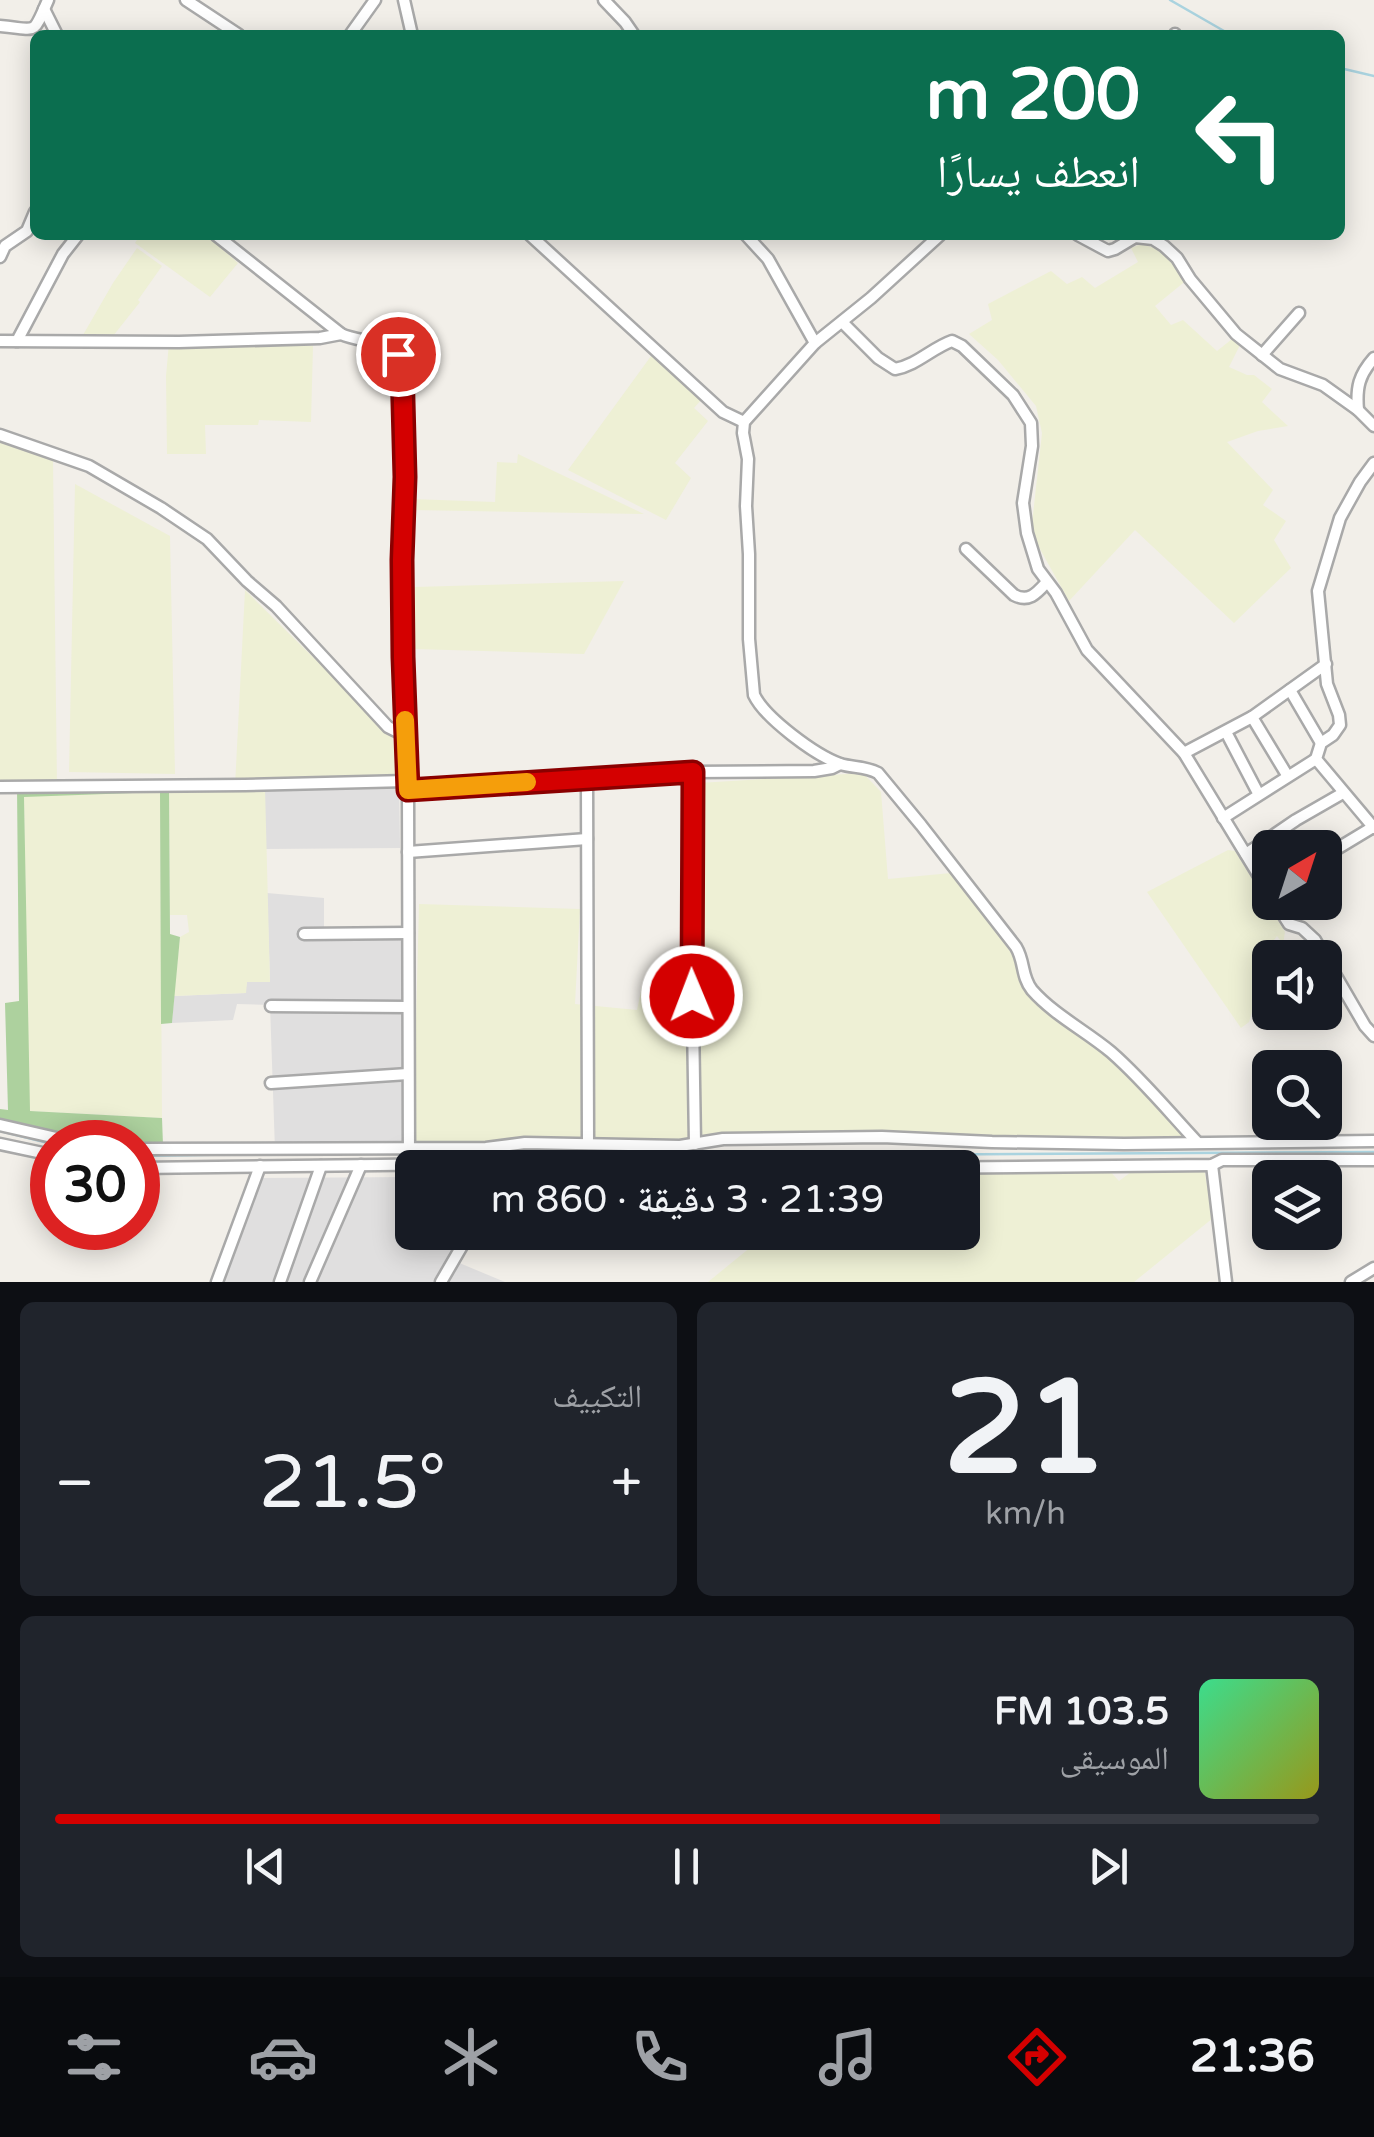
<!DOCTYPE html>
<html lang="ar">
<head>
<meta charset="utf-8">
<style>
	:root { --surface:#171b24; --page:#20242c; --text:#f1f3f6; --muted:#9ea1a6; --line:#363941; --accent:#d40000 }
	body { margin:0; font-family:"Varela Round","Noto Naskh Arabic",sans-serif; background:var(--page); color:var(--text); direction:rtl; height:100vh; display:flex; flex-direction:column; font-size:38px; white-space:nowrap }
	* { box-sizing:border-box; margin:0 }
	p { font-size:32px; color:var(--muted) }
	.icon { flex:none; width:55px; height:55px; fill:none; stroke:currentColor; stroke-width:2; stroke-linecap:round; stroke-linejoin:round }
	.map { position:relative; height:1282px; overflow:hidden; direction:ltr }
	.side { display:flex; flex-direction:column; gap:20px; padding:20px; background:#0d0f14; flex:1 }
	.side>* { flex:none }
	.hud { position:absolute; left:30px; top:30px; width:1315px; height:210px; border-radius:15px; box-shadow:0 5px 25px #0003; direction:rtl; background:#0b6e4f; color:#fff; overflow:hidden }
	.needle { width:65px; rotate:39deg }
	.tools { position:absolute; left:1252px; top:830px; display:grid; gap:20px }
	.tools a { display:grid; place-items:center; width:90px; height:90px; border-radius:15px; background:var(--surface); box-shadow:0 5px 25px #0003; font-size:50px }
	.speed { position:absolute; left:30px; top:1120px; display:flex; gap:20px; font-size:50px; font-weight:700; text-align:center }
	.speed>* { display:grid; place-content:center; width:130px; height:130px; border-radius:50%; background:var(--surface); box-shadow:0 5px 25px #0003; line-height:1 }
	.speed .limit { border:15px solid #d22; background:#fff; color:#111 }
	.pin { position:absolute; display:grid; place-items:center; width:85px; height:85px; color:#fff; margin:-42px; border:5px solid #fff; border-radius:50%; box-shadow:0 2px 10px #0007 }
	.me { position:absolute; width:110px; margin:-55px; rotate:359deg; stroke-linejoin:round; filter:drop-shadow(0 0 8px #0008) }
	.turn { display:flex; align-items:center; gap:35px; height:210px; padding:0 40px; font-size:45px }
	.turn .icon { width:130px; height:130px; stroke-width:2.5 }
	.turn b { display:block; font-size:70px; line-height:85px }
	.big { font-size:75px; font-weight:600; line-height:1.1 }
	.side .tile { flex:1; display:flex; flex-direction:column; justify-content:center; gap:15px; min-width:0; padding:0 35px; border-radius:15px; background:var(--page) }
	.side .dial { align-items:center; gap:0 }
	.dial b { font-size:130px; line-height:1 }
	.song { display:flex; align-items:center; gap:30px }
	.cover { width:120px; height:120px; border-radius:15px; background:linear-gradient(135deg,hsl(150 70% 55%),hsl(60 70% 35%)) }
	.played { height:10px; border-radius:5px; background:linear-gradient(90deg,var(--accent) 70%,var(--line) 70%) }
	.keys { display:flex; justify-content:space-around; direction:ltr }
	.heat { display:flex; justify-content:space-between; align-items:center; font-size:55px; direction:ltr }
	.side .tiles { flex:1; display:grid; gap:20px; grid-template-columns:1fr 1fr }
	.tile:last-child { grid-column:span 2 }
	.trip { position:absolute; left:395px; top:1150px; width:585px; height:100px; border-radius:15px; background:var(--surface); box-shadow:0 5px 25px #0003; font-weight:600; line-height:100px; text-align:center; direction:rtl }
	.menu { display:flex; height:160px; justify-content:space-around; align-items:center; background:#090b0e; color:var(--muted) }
	.menu .icon { width:70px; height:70px }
	.menu .current { color:var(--accent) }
	.menu b { font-size:45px; color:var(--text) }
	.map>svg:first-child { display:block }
	.residential { fill:#e0dfdf }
	.farmland { fill:#eef0d5 }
	.forest { fill:#add19e }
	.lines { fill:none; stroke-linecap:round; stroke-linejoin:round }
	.stream { stroke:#aad3df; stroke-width:2.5 }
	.minor-casing { stroke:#a9a9a9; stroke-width:15 }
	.minor { stroke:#fff; stroke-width:10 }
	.route-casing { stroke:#8a0000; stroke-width:25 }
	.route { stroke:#d40000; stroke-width:18 }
	.slow { stroke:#f59e0b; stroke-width:18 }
</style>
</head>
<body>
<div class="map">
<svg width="1374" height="1282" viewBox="0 0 1374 1282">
	<rect width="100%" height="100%" fill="#f2efe9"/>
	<!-- residential -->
	<g class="residential">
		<path d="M399 779 400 848 266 849 264 788Z"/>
		<path d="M267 893 324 898V929L404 933 407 1148 275 1150 270 1005 237 1004 233 1020 172 1023 174 996 245 993 247 982 270 981Z"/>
		<path d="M412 1177V1232L468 1233 457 1262 505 1282H219L263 1178Z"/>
	</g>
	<!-- farmland -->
	<g class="farmland">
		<path d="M140 235H206L238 263 210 297 135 243Z"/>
		<path d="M1141 244 1165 251 1188 279 1155 306 1171 325 1183 320 1217 351 1232 339 1241 343 1229 367 1247 375H1254L1272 389 1262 402 1288 426 1258 431 1227 442 1273 490 1263 505 1286 521 1274 540 1291 568 1234 623 1135 530 1069 601 1031 533 1042 433 1036 406 998 360 969 334 992 320 988 304 1051 271 1067 284 1082 277 1095 288 1138 262 1131 248Z"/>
		<path d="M137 248 162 266 138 300 140 302 113 336 83 335 113 283Z"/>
		<path d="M262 342 313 346 311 422 259 420 258 425H205L206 454H167L166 376 169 343Z"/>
		<path d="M654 352 702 399 694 408 708 421 675 463 691 478 666 520 568 470Z"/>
		<path d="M0 442 53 460 57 786H0Z"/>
		<path d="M518 454 644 514 411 510 412 499 495 502 497 462 517 463Z"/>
		<path d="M75 484 170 536 175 774 69 772Z"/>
		<path d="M624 581 584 654 413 649 415 587Z"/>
		<path d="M245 590 392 735 399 779 265 788 270 982H247L246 993 174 996 180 937 189 932 187 915H170L169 785 235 786Z"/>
		<path d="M863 773 881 792 888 879 951 873 1013 955 1029 996 1099 1047 1185 1138 413 1142 419 904 580 909 575 1004 637 1010 642 986 699 988 696 976 698 959 699 783Z"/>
		<path d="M160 792 162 1118 29 1111 24 796Z"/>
		<path d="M1228 850 1235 851 1285 932 1283 944 1277 936 1274 940 1271 949 1278 957 1270 958V975H1264L1249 1022 1241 1028 1147 892Z"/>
		<path d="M1106 1167 1119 1181 1135 1169H1204L1213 1218 1134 1282H708L768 1233 962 1232 963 1172Z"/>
	</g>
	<!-- forest -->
	<path class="forest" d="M169 785 170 934 180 937 172 1023 161 1024 160 792 24 797 30 1111 162 1118 163 1145 93 1142 0 1120V1109L8 1110 5 1003 19 1001 17 787Z"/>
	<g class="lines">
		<!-- stream -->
		<g class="stream">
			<path d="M1170 0 1231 35"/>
			<path d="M1340 68 1374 76"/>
			<path d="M0 1131 52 1144"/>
			<path d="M349 1153 406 1154"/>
			<path d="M414 1154 868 1155 1374 1152"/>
			<path d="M138 1156 311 1153"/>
		</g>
		<!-- minor casing -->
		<g class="minor-casing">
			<g id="minor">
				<path d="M186 0 239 35"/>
				<path d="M404 0 412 35"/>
				<path d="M604 0 625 22 634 35"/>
				<path d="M44 9 57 35"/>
				<path d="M0 26C38 29 32 37 48 0"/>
				<path d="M350 35 375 0"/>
				<path d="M1175 35V34"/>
				<path d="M216 235 341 334C361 343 391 340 401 360L405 477 402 560 408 789 409 1164"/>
				<path d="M530 235 723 412 744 422"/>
				<path d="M746 235 768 259 815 343"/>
				<path d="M940 235 871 298 815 343 744 422 743 433 748 459 746 506 749 554V639L754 695C765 718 815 755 840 764 853 768 865 766 878 773L921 825 1016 947C1025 962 1021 976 1032 990 1054 1015 1086 1031 1111 1052 1142 1079 1169 1112 1197 1142"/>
				<path d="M1078 235 1108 251 1115 249 1135 237 1153 239 1164 246 1177 258 1190 279 1236 334 1280 369 1323 385 1358 410 1374 426"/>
				<path d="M0 257 5 246 27 231 35 212"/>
				<path d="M842 322 878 358 895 369C917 365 932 348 952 341L962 346 1013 395 1031 423 1032 446 1023 503 1027 533 1038 569 1056 593 1087 650 1184 753 1270 894"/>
				<path d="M0 341 179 342 320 338 341 334"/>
				<path d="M17 341 63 254 78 235"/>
				<path d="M1262 355 1299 313"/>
				<path d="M1358 410C1356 387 1359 375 1374 358"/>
				<path d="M0 435 89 466 161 508 207 539 247 581 276 606 388 727 406 736"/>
				<path d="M1374 463 1360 482 1340 518 1318 591 1327 684 1339 715 1340 725 1333 735 1321 743 1316 759 1374 828"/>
				<path d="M966 549 1014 595C1029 603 1037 593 1047 582"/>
				<path d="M1290 690 1321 743"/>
				<path d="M1252 717 1287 775"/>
				<path d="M1226 732 1258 793"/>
				<path d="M1184 753 1252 717 1326 664"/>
				<path d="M693 772 692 958 695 1144"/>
				<path d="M587 778 588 1144"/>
				<path d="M0 787 245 785 407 781"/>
				<path d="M408 789 693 772 814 771 832 768 840 764"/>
				<path d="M1223 818 1316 759"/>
				<path d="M408 852 587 839"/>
				<path d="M1246 854 1296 820 1343 793"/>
				<path d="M1325 856 1373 827"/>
				<path d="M1275 902 1289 924 1302 928 1315 940 1365 1026 1374 1036"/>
				<path d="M304 934 408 933"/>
				<path d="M271 1006 408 1007"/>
				<path d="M271 1083 408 1074"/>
				<path d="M0 1125 74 1142"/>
				<path d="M0 1144 52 1155"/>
				<path d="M138 1149 486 1148 525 1143 680 1146 723 1139 882 1137 992 1142 1124 1144 1374 1141"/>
				<path d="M1212 1165 1226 1282"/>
				<path d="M138 1168 460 1164 763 1168"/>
				<path d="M906 1168 1212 1165 1222 1160H1374"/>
				<path d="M217 1282 260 1166"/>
				<path d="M280 1282 321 1166"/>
				<path d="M310 1282 361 1165"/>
				<path d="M441 1282 470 1232"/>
				<path d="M1351 1282 1374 1268"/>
			</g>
		</g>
		<!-- minor -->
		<use href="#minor" class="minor"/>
	</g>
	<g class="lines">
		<!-- route casing -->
		<g class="route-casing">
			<path id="route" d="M398 354 402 365 405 477 402 560 403 657 408 790 693 772 692 996"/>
		</g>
		<!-- route -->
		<use href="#route" class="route"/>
		<!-- slow -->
		<path class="slow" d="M405 720 408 790 527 782"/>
	</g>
</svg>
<div class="tools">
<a><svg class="needle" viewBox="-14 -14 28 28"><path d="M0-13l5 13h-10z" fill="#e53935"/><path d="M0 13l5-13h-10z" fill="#9ea1a6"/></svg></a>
<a><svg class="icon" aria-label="sound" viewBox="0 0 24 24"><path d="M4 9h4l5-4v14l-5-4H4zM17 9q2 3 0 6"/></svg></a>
<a><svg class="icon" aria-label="search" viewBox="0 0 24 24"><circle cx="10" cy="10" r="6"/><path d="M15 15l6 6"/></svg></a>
<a><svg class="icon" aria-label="layers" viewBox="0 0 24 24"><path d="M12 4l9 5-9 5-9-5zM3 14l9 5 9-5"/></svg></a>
</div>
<div class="speed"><div class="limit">30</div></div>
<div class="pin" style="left:398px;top:354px;background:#d93025"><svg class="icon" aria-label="arrive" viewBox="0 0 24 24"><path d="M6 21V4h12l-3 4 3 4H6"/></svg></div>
<svg class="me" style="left:692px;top:996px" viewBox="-20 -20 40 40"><circle r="17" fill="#d40000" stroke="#fff" stroke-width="3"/><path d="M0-11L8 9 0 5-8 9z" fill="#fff"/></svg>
<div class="trip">21:39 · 3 دقيقة · 860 m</div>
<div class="hud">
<div class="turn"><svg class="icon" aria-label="left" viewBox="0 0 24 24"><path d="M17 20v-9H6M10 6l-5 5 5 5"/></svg><div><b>200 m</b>انعطف يسارًا</div></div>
</div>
</div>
<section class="side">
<div class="tiles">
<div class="tile dial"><b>21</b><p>km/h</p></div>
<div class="tile"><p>التكييف</p>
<div class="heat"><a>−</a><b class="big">21.5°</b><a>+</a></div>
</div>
<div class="tile">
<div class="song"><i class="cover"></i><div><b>103.5 FM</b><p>الموسيقى</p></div></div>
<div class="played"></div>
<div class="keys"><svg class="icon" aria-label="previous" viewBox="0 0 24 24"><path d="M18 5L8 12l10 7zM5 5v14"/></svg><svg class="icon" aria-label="pause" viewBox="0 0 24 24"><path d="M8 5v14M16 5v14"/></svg><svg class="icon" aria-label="next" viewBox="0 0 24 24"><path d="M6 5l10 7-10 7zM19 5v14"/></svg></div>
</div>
</div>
</section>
<nav class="menu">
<b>21:36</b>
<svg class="icon current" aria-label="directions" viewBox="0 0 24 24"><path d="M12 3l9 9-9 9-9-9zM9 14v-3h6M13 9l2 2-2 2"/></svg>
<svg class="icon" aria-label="music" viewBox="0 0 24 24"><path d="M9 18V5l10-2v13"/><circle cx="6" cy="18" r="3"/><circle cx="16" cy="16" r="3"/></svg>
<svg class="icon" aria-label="phone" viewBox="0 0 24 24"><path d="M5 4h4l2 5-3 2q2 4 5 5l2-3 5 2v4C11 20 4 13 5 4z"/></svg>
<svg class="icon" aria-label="climate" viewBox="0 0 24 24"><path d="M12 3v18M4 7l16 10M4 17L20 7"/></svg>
<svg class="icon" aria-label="car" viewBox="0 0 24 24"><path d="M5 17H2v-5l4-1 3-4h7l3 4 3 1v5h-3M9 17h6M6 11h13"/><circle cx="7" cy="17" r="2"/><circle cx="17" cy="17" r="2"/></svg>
<svg class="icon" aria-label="filters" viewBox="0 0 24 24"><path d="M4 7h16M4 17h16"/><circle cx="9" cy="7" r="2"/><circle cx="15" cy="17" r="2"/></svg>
</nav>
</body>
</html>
